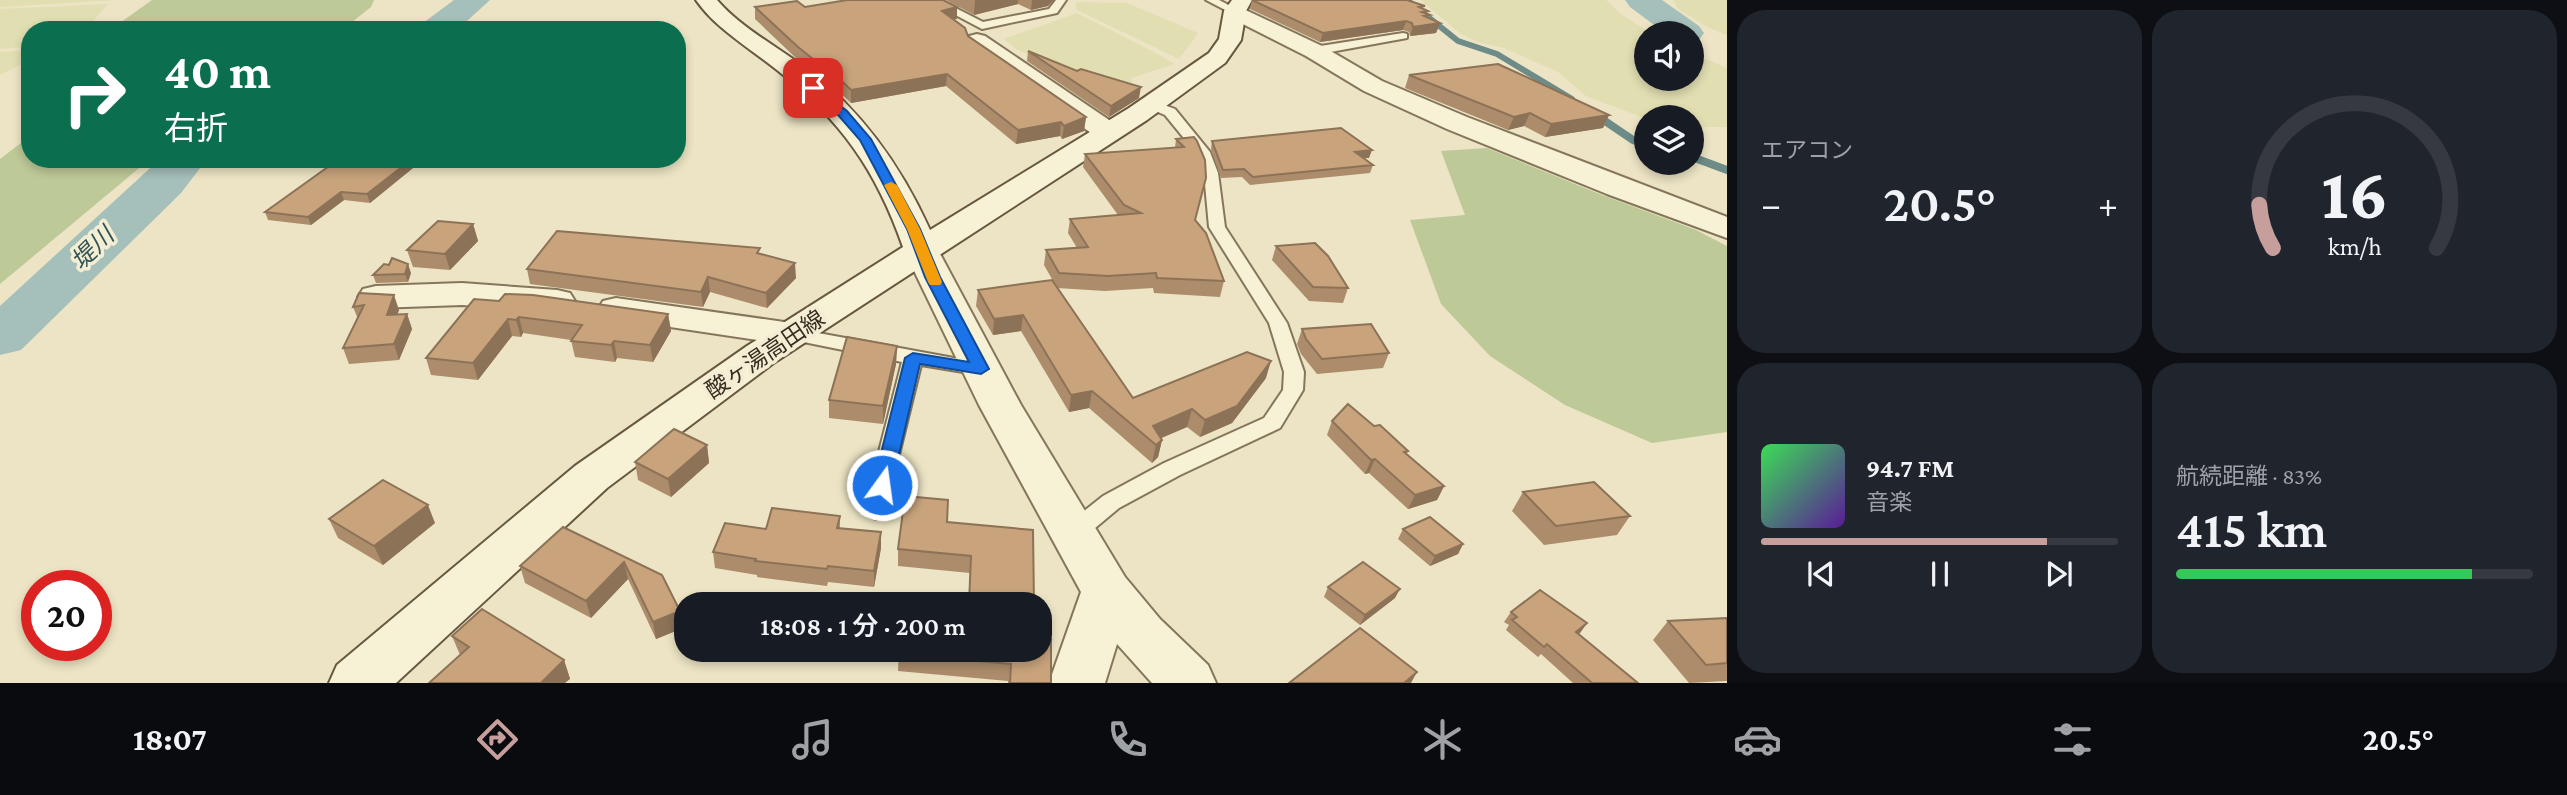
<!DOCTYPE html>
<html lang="ja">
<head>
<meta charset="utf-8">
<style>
	:root { --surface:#171b24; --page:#20242c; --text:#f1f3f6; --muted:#9ea1a6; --line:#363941; --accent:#c69f9c }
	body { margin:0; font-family:"Crimson Pro","Noto Sans JP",serif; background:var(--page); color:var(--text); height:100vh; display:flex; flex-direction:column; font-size:26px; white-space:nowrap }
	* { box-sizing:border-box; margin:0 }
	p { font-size:23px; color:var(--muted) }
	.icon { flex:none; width:38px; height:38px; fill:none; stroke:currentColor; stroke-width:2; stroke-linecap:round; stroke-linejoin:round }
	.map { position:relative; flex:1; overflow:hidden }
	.side { display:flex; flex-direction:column; gap:10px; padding:10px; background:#0d0f14; width:840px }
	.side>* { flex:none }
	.top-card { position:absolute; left:21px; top:21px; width:665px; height:147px; border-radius:28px; box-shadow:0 4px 10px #0003; background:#0b6e4f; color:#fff; overflow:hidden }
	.tools { position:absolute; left:1634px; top:21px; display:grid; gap:14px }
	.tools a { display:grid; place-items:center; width:70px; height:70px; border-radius:50%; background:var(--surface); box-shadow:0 4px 10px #0003; font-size:35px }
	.speed { position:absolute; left:21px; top:570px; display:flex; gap:14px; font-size:35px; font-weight:700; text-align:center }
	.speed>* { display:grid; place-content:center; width:91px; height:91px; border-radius:50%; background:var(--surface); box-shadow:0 4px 10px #0003; line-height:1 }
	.speed .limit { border:10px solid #d22; background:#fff; color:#111 }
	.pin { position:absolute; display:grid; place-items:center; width:60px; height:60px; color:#fff; margin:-30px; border-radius:14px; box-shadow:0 4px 10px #0006 }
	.me { position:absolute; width:77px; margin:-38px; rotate:14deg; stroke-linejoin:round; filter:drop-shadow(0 0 5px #0008) }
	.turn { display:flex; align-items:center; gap:24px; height:147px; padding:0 28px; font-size:32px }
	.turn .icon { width:91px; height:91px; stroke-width:2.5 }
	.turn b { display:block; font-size:49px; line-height:60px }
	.big { font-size:52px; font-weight:600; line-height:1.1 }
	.side .card { flex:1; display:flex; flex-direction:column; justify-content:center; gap:10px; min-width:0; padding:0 24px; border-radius:28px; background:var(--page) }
	.side .dial { align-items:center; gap:0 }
	.dial svg { height:182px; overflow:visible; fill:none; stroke:var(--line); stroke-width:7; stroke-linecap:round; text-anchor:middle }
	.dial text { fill:var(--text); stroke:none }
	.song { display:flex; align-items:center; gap:21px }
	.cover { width:84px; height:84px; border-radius:10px; background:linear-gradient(135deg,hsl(130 70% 55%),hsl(270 70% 35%)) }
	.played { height:7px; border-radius:4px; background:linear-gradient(90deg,var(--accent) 80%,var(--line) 80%) }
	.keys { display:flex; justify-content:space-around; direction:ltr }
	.heat { display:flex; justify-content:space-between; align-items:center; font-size:38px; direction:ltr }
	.charge { height:10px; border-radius:5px; background:linear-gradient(90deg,#34c759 83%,var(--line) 0) }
	.side .tiles { flex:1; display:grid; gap:10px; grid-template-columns:repeat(2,1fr) }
	.trip { position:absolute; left:674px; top:592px; width:378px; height:70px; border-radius:28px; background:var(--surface); box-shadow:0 4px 10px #0003; font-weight:600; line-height:70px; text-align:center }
	.tab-bar { display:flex; height:112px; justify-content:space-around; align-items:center; background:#090b0e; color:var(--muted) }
	.tab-bar .icon { width:49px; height:49px }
	.tab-bar .active { color:var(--accent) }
	.tab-bar b { font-size:32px; color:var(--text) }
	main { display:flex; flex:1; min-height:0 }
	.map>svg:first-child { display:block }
	.farmland { fill:#e1deb2 }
	.green { fill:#bec998 }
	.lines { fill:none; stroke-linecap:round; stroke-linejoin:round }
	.stream-far1 { stroke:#6d8c88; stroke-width:6 }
	.stream { stroke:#6d8c88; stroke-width:8 }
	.river { fill:#a5bfba; fill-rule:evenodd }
	.lane-casing { stroke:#85765b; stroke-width:4 }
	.street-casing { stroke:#85765b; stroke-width:4 }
	.secondary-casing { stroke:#67573e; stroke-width:4 }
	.lane { fill:#f7f1d6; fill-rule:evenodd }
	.street { fill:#f7f1d6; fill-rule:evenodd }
	.secondary { fill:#f7f1d6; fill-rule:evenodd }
	.wall { fill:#ac8c6b }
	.shaded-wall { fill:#8c7257 }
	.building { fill:#c8a37c; stroke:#8c7257; stroke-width:2 }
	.route { fill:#1a73e8; stroke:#114b97; stroke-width:2 }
	.slow { fill:#f59e0b }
	.labels { text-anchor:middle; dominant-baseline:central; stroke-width:7; stroke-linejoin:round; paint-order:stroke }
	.street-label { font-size:23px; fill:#362c1f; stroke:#f3eed3 }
	.water-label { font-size:24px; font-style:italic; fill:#2f5355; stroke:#f3eed3 }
</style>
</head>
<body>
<main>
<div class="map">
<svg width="1727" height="683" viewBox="0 0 1727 683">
	<rect width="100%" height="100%" fill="#ece4c4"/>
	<!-- farmland -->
	<g class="farmland">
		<path d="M0 0H117L0 7Z"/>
		<path d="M1420 0H1606L1621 14 1650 33H1647V79H1692V53L1727 68V127H1692V117L1647 119 1586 96 1558 72 1504 48 1477 42 1461 34Z"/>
		<path d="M1673 0H1727V35L1707 27 1678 9Z"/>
		<path d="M1081 2 1127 3 1198 33 1179 59 1077 10 1075 3Z"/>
		<path d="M108 4 92 22 80 30H30V47L0 49V9Z"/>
		<path d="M1077 13 1165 58 1175 64 1131 78 1132 82H1120L1107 76 1061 68 1016 49 1004 39Z"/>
		<path d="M30 50V60L0 75V52Z"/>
	</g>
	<!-- green -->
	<g class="green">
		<path d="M152 0H374L371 7 342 30H110Z"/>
		<path d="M30 136V159H150L0 284V159Z"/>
		<path d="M1487 148 1597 193 1696 230 1727 246V432L1652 443 1565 405 1490 356 1441 304 1410 220 1465 215 1441 151Z"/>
	</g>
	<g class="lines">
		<!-- stream-far1 -->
		<path class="stream-far1" d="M1407 0 1458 41 1497 54 1572 99"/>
		<!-- stream -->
		<g class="stream">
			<path d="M1596 115 1633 140 1647 145"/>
			<path d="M1692 157 1727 170"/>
		</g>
		<!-- river -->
		<g class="river">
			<path d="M454 0H490L457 30H418L423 23Z"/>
			<path d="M1625 0H1662L1699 26 1704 33 1699 40 1692 42V33H1665L1630 7Z"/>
			<path d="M160 159H207L181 193 21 350 0 355V306Z"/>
		</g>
		<!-- lane casing -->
		<g class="lane-casing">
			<g id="lane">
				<path d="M927 0H940L983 22 1049 9 1056 0H1066L1057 13 982 29Z"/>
				<path d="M1206 0H1219L1240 11 1231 13Z"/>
				<path d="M1403 33 1407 34V38L1314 55 1308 51 1314 47Z"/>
				<path d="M1151 100 1175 109 1210 152 1218 173 1225 227 1287 323 1304 372 1303 390 1280 428 1180 475 1119 508 1082 539 1073 542 1064 539 1061 533 1064 527 1103 496 1164 463 1264 418 1283 390 1284 372 1269 323 1209 227 1204 173 1196 153 1165 115 1146 107V101Z"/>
				<path d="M791 328 981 363 988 365 991 369 988 373 981 375 921 365 884 516 876 519 868 516 864 510 902 362 784 338 781 334Z"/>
			</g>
		</g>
		<!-- street casing -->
		<g class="street-casing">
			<g id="street">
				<path d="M1235 5 1322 46 1382 81 1467 117 1727 217V238L1607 194 1447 129 1364 91 1306 56 1227 16 1224 11 1227 6Z"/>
				<path d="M977 34 985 36 1118 126 1122 132 1118 138 1108 140 1098 138 969 46 966 41 969 36Z"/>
				<path d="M921 240 933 243 938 250 1021 405 1125 577 1160 619 1208 665 1216 683H1152L1117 644 1105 683H1049L1081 592 979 405 904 250 909 243Z"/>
				<path d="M462 283 557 290 570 293 575 301 570 309 557 312 462 305 376 308 363 305 358 297 363 289 376 286Z"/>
				<path d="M616 298 791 323 804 326 810 334 804 342 791 345 603 317 598 309 603 301Z"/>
			</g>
		</g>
		<!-- secondary casing -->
		<g class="secondary-casing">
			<path id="secondary" d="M696 0H717C741 28 778 47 807 69 863 112 901 166 930 230L1129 108 1209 53 1219 39 1224 11 1232 0H1252L1246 11 1241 40 1225 63 1147 120 775 362 607 488 396 683H329L337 665 575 466 747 346 903 247C876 170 841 120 777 70 750 48 716 29 696 0Z"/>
		</g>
		<!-- lane -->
		<use href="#lane" class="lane"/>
		<!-- street -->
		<use href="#street" class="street"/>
		<!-- secondary -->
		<use href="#secondary" class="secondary"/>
	</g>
	<!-- wall -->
	<g class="wall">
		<path d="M946 0H1054L1048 6 1031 10 1018 4 974 15Z"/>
		<path d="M1252 0 1424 9 1427 14 1430 15 1429 18 1440 23 1436 33 1410 36 1409 32 1403 30 1320 42 1250 9Z"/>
		<path d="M755 7H805L957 19H954L968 36 1086 117 1084 131 1062 139 1060 136 1016 144 946 86 851 103 822 75H819L798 60 755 19Z"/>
		<path d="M1028 51 1077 71 1139 98 1109 117 1027 61Z"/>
		<path d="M1409 75 1609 115 1603 128 1545 137 1524 126 1508 130 1405 88Z"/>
		<path d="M1194 137 1206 178 1195 221 1224 281 1220 297 1154 293 1153 288 1105 291 1057 288 1133 398 1266 378 1232 423 1200 437 1187 427 1161 438 1162 440 1158 457 1152 463 1089 408 1069 412 1021 331 993 335 976 306 978 290 1056 286 1044 265 1046 250 1077 248 1068 233 1070 219 1118 215 1083 167 1085 154 1175 148 1176 139Z"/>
		<path d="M1212 141 1369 158H1364L1373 165 1370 173 1250 185 1242 177 1221 178 1211 149Z"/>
		<path d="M424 159 370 203 344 200 311 225 268 220 265 212Z"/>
		<path d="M473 224 478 241 450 270 413 267 407 250Z"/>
		<path d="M1276 246 1348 288 1343 303 1309 301 1272 260Z"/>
		<path d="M760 254 796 278 767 308 710 292 703 307 530 284 527 269Z"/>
		<path d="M411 273 408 282 376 283 373 275Z"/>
		<path d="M359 293 399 310 397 314H407L412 329 399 360 349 364 343 348 358 319 353 307Z"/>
		<path d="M474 299 668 314 671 331 653 362 617 358 615 362 575 357 571 340 523 333 521 337 512 336 478 380 431 375 426 358Z"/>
		<path d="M1302 329 1389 353 1383 368 1317 374 1301 354 1297 344Z"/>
		<path d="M897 346 896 364 883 424 829 418V400Z"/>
		<path d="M1332 421 1374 426 1408 451 1407 454 1444 486 1437 500 1408 509 1369 473 1365 474 1327 435Z"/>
		<path d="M707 445 709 463 671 497 638 480 635 462Z"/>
		<path d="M1523 492 1630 516 1617 535 1544 545 1512 511Z"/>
		<path d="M840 516V528L881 548 874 587 828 582 827 586 757 577V575L715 568 713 552 766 529Z"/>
		<path d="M329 519 435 523 383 565 338 538Z"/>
		<path d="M947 522 1034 604H968L970 573 898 566V549Z"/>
		<path d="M563 527 662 575 680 611 683 628 656 639 628 579 591 618 525 583 520 566Z"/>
		<path d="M1403 529 1463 544 1458 554 1430 566 1398 539Z"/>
		<path d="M1328 587 1395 598 1360 625 1324 597Z"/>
		<path d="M1511 612 1587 623 1579 634 1638 683H1573L1541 654 1538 657 1506 630 1509 625 1504 622Z"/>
		<path d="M1727 618V681L1689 683 1653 640 1668 621Z"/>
		<path d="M452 636 564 660 570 679 460 655Z"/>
		<path d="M899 649H1040L1051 683H1008V681L898 671Z"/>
	</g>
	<!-- shaded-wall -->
	<g class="shaded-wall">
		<path d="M975 0H1018V4L974 15Z"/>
		<path d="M1032 0H1054L1048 6 1031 10Z"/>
		<path d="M957 7V19L942 22V11Z"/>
		<path d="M1406 21 1403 30 1320 42 1323 33Z"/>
		<path d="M1440 23 1436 33 1410 36 1413 27Z"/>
		<path d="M822 62V75H819L818 63Z"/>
		<path d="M947 74 946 86 851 103V90Z"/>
		<path d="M1141 87 1139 98 1109 117 1111 106Z"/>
		<path d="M1530 113 1524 126 1508 130 1514 117Z"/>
		<path d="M1609 115 1603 128 1545 137 1551 124Z"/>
		<path d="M1086 117 1084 131 1062 139 1064 126Z"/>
		<path d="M1061 122 1060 136 1016 144 1018 130Z"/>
		<path d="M1372 150 1369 158 1352 159 1355 152Z"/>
		<path d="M412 159H424L370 203 367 194Z"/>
		<path d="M341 192 344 200 311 225 308 217Z"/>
		<path d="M473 224 478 241 450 270 445 254Z"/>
		<path d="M795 263 796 278 767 308 766 293Z"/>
		<path d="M408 264 411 273 408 282 405 274Z"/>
		<path d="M708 277 710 292 703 307 701 292Z"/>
		<path d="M394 295 399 310 392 330 387 315Z"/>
		<path d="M407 314 412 329 399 360 394 344Z"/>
		<path d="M668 314 671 331 653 362 650 345Z"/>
		<path d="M1023 315 1021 331 993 335 994 319Z"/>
		<path d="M519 317 523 333 521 337 516 320Z"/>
		<path d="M508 319 512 336 478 380 473 363Z"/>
		<path d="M614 341 617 358 615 362 611 345Z"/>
		<path d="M897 346 896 364 883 424V406Z"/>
		<path d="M1271 361 1266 378 1232 423 1200 437 1205 420Z"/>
		<path d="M1092 391 1089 408 1069 412 1071 395Z"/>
		<path d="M1192 409 1187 427 1152 442 1153 426Z"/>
		<path d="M1162 440 1158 457 1152 463 1156 445Z"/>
		<path d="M707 445 709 463 671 497 668 479Z"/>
		<path d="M1375 459 1369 473 1365 474 1371 460Z"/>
		<path d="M1444 486 1437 500 1408 509 1415 495Z"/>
		<path d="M428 505 435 523 383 565 374 546Z"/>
		<path d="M881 532V548L874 587V571Z"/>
		<path d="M1463 544 1458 554 1430 566 1435 556Z"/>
		<path d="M624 562 628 579 591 618 586 601Z"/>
		<path d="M1400 589 1395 598 1360 625 1365 615Z"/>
		<path d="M680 611 683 628 656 639 653 622Z"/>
		<path d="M1587 623 1580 633 1569 642 1576 632Z"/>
		<path d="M564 660 570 679 565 683H541Z"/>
		<path d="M1417 672 1411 683H1404Z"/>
	</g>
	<!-- building -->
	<g class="building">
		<path d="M847 0H943L957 7 942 11 965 28 968 36 1086 117 1064 126 1061 122 1018 130 947 74 851 90 822 62 818 63 798 47 755 7 797 1 805 7Z"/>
		<path d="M1252 0H1407L1425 6 1419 7 1428 11 1422 12 1430 15 1424 16 1440 23 1413 27 1412 23 1406 21 1323 33Z"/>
		<path d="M1028 51 1077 71 1081 69 1141 87 1111 106Z"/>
		<path d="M1498 64 1609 115 1551 124 1530 113 1514 117 1409 75Z"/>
		<path d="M1341 128 1372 150 1355 152 1373 165 1253 177 1244 169 1223 170 1212 141Z"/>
		<path d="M1194 137 1197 141 1205 160 1206 178 1195 220 1206 233 1224 281 1157 278 1156 273 1108 276 1059 273 1046 250 1088 247 1070 219 1141 213 1124 205 1085 154 1184 147 1176 139Z"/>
		<path d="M339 159H412L367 194 341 192 308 217 265 212Z"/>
		<path d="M438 221 473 224 445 254 407 250Z"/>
		<path d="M557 231 760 248 757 253 795 263 766 293 708 277 701 292 527 269Z"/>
		<path d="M1315 243 1328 256 1348 288 1313 287 1276 246Z"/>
		<path d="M392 258 408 264 405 274 373 275 384 264 389 265Z"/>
		<path d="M1052 280 1133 398 1247 352 1271 361 1237 406 1205 420 1192 409 1153 426 1162 440 1156 445 1092 391 1071 395 1023 315 994 319 978 290Z"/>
		<path d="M359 293 394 295 387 315 407 314 394 344 343 348 364 305 353 307Z"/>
		<path d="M505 294 533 295 668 314 650 345 614 341 611 345 571 341 582 325 519 317 516 320 508 319 473 363 426 358 474 299 499 301Z"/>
		<path d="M1371 324 1389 353 1322 359 1306 339 1302 329Z"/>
		<path d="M847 337 897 346 883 406 829 400Z"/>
		<path d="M1348 404 1374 426 1380 425 1408 451 1404 452 1444 486 1415 495 1375 459 1371 460 1332 421Z"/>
		<path d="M674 429 707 445 668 479 635 462Z"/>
		<path d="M383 480 428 505 374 546 329 519Z"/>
		<path d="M1594 482 1630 516 1556 526 1523 492Z"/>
		<path d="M905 496 948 500 947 522 1033 530 1034 604H969L971 556 898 549Z"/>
		<path d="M772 508 840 516 837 528 881 532 874 571 828 566 827 569 755 561 756 559 713 552 725 523 766 529Z"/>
		<path d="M1430 517 1463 544 1435 556 1403 529Z"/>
		<path d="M563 527 662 575 680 611 653 622 624 562 586 601 520 566Z"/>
		<path d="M1363 562 1400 589 1365 615 1328 587Z"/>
		<path d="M1540 590 1587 623 1576 632 1638 683H1592L1547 644 1544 647 1512 620 1517 617 1511 612Z"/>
		<path d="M903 601 934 604H903Z"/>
		<path d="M482 609 564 660 541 683H429L469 647 452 636Z"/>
		<path d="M1727 618V663L1706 665 1668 621Z"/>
		<path d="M1360 628 1417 672 1404 683H1289Z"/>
		<path d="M1040 637 1051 639V683H1010L1011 664 898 654 899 649H1040Z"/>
	</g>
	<!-- route -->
	<path class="route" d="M813 85 847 111 871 139 920 229 940 277 989 369 981 374 920 364 892 485 889 489H876L873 485 905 358 913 353 969 362 925 277 907 229 860 140 839 116 809 90 808 88Z"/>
	<!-- slow -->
	<path class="slow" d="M891 182 897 185 920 229 942 282 940 285H930L928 282 907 229 884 185Z"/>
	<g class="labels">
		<!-- street labels -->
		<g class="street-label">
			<text transform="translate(765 354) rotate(-34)">酸ヶ湯高田線</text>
		</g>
		<!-- water labels -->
		<g class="water-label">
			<text transform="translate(92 248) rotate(-44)">堤川</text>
		</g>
	</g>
</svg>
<div class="tools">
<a><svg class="icon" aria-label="sound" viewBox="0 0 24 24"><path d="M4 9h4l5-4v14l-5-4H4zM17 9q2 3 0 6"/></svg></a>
<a><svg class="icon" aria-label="layers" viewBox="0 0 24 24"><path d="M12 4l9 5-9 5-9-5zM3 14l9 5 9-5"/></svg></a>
</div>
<div class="speed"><div class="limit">20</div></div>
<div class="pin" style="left:813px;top:88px;background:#d93025"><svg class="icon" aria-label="arrive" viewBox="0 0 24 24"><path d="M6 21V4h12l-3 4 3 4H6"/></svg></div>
<svg class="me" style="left:882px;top:485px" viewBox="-20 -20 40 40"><circle r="17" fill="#1a73e8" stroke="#fff" stroke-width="3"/><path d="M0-11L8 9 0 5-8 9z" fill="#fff"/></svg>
<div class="trip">18:08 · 1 分 · 200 m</div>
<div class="top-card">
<div class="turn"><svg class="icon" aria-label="right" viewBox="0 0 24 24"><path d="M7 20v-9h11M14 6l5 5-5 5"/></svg><div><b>40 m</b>右折</div></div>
</div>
</div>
<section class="side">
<div class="tiles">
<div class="card"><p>エアコン</p>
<div class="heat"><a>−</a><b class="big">20.5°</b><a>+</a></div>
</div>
<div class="card dial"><svg viewBox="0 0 100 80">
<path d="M14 69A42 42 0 1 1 86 69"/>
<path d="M14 69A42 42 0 0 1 8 50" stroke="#c69f9c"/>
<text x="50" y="56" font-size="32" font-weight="700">16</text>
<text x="50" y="72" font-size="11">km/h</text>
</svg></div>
<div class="card">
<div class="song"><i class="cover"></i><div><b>94.7 FM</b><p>音楽</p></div></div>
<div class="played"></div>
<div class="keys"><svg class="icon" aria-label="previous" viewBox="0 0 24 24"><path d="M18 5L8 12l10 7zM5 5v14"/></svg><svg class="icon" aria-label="pause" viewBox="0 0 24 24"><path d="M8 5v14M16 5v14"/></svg><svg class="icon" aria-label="next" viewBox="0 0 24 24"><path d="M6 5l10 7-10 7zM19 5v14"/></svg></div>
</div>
<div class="card"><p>航続距離 · 83%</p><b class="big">415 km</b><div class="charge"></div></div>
</div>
</section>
</main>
<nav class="tab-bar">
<b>18:07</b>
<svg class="icon active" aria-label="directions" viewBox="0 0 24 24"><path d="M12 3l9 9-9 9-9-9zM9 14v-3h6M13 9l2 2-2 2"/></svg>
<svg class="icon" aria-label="music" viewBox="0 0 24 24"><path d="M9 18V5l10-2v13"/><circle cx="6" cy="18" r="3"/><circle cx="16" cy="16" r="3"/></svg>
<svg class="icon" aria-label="phone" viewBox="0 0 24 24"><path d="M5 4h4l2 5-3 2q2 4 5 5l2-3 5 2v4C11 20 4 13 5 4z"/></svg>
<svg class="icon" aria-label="climate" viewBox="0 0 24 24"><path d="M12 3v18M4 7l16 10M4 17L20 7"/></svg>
<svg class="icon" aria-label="car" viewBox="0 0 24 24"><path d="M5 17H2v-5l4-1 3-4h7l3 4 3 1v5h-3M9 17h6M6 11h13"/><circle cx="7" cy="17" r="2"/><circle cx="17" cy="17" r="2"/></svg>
<svg class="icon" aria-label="filters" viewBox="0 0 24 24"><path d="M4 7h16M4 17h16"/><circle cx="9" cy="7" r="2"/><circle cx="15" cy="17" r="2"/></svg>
<b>20.5°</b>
</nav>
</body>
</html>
